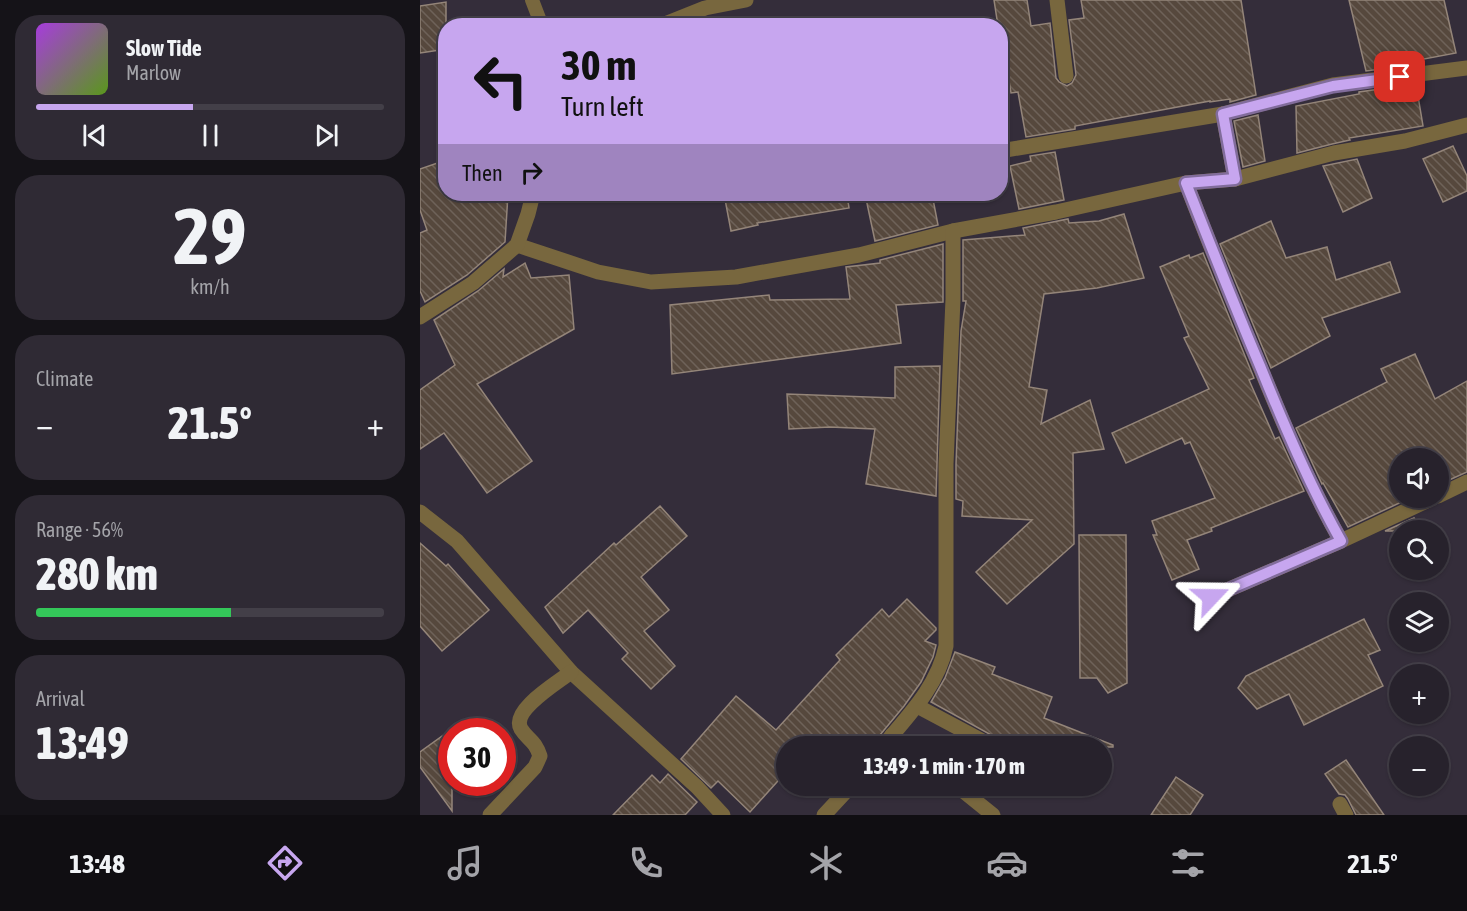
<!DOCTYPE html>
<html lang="en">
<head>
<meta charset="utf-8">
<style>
	:root { --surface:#27222c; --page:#2f2a34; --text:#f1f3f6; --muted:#a4a4a9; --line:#433f48; --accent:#c7a6ef }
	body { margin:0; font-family:"Asap Condensed",sans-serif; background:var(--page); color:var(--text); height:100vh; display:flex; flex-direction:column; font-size:22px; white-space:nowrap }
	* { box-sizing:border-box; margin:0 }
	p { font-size:20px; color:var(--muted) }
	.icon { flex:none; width:33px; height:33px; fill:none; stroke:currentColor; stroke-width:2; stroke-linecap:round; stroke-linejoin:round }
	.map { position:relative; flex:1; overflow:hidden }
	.drawer { display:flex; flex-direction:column; gap:15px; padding:15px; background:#151318; width:420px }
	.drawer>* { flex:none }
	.hud { position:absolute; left:18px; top:18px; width:570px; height:183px; border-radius:24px; box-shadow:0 2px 4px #0004,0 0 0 2px var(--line); background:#c7a6ef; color:#111; overflow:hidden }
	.fabs { position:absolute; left:969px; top:448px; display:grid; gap:12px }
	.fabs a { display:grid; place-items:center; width:60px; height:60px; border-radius:50%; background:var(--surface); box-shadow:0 2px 4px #0004,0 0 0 2px var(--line); font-size:30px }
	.speed { position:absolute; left:18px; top:718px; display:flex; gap:12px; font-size:30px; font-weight:700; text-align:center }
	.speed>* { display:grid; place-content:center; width:78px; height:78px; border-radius:50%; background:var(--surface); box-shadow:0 2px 4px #0004,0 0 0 2px var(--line); line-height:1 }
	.speed .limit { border:9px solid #d22; background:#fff; color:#111 }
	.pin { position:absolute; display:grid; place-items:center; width:51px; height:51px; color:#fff; margin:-26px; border-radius:12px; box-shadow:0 3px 9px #0006 }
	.me { position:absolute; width:66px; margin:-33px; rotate:67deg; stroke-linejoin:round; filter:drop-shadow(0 0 4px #0008) }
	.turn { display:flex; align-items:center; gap:21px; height:126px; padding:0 24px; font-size:27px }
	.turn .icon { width:78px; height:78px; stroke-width:2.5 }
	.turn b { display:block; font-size:42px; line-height:51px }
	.then { display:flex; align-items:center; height:57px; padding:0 24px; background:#0003; gap:12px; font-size:22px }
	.big { font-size:45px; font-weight:800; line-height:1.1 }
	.drawer .widget { flex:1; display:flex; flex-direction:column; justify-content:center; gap:9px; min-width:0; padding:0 21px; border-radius:24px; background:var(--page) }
	.drawer .dial { align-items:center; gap:0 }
	.dial b { font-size:78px; line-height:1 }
	.song { display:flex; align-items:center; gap:18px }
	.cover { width:72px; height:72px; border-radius:9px; background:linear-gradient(135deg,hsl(280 70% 55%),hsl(90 70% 35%)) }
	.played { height:6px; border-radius:3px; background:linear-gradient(90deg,var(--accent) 45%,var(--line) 45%) }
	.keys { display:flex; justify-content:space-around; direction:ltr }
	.heat { display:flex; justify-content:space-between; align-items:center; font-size:33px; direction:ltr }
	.charge { height:9px; border-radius:4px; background:linear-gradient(90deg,#34c759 56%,var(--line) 0) }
	.trip { position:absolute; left:356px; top:736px; width:336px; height:60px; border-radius:30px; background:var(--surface); box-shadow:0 2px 4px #0004,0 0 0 2px var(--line); font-weight:800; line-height:60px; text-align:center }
	.menu { display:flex; height:96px; justify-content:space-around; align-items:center; background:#100e12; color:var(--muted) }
	.menu .icon { width:42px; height:42px }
	.menu .active { color:var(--accent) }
	.menu b { font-size:27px; color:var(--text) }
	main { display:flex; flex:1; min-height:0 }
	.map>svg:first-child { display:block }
	.building { fill:url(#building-back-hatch); stroke:#948579; stroke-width:1.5 }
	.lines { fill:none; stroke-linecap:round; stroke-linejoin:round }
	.service { stroke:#78673e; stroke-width:14 }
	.minor { stroke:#78673e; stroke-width:15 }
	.tertiary { stroke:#78673e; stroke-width:15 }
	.route-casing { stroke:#816c9b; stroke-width:15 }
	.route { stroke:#c7a6ef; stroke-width:10 }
</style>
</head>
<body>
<main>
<section class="drawer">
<div class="widget">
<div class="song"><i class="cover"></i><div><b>Slow Tide</b><p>Marlow</p></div></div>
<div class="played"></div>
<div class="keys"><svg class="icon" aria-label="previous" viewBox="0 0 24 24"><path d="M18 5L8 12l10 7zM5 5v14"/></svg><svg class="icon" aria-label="pause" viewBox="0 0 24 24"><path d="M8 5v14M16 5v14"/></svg><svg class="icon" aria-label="next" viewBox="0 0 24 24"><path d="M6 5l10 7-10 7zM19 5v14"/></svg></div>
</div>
<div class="widget dial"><b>29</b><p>km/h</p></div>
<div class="widget"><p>Climate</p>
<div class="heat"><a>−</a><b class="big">21.5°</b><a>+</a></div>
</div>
<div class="widget"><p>Range · 56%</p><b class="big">280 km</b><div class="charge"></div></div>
<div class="widget"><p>Arrival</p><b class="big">13:49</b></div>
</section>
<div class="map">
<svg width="1047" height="815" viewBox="0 0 1047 815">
	<defs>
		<pattern id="building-back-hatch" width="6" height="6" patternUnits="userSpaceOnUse" patternTransform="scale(1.5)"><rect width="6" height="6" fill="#56483d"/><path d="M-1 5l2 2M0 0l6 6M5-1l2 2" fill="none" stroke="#6e6259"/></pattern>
	</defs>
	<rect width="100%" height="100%" fill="#342d3a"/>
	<!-- building -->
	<g class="building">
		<path d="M574 0H607L611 26 630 23 636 78 639 82 647 86 652 83 656 75 649 20 664 18 661 0H821L836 95 810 102V99L790 102V101L655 126V129L606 137 598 92 591 93 581 30 580 26H578Z"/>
		<path d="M929 0H1024L1036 53 993 61V65L946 71Z"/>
		<path d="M26 2V49L0 53V6Z"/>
		<path d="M996 84 1003 126 929 138 930 140 912 144 877 153 876 106 939 94V92Z"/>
		<path d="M838 115 845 161 823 167 814 121Z"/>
		<path d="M1033 146 1047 176V191L1023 202 1003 159Z"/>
		<path d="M635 152 644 200 599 209 590 166 611 161 610 156Z"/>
		<path d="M937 159 952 198 923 212 903 166Z"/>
		<path d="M26 160V194H65L66 197 88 194 85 242 47 275 5 302 0 291V233L7 230 0 210V169Z"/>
		<path d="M304 194H427L429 208 337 223 338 225 311 231Z"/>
		<path d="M445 194H512L518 225 455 241Z"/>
		<path d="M704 214 724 278 677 288 624 294 609 387 627 390 621 424 670 400 684 449 653 453 654 544 587 604 556 572 612 520 542 516 543 501 536 499V464L541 331 546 301H543V240L605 235 603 228 648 219 649 223 679 221Z"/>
		<path d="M851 221 866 258 907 247 916 280 970 262 980 292 902 318 910 336 851 368 800 244Z"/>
		<path d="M523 244V302L476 305 481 343 252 374 250 305 349 295 350 300 430 299 426 267 460 263V260Z"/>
		<path d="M783 253 834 378 829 380 855 439 859 437 884 491 791 528 792 531 767 540 779 569 752 580 733 535H737L732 521 795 498 770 442 765 444 762 438 706 463 692 433 789 389 764 338 769 336 740 267 769 255 770 258Z"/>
		<path d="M105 263 111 278 149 275 154 329 57 384 112 461 67 493 24 433 0 449V390L35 365 14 320 58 291 84 269 83 277Z"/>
		<path d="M995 354 1015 399 1047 381V472L1018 485V459H980V498H990L928 527 903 483 902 484 876 428 967 382 961 369Z"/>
		<path d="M520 366 516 496 446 484 455 429 410 427 369 429 367 394 475 398V367Z"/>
		<path d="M240 506 267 536 221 577 249 610 224 631 255 666 231 689 202 659 208 653 168 610 143 633 125 607 194 543 196 545Z"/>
		<path d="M994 518 1002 531H965Z"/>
		<path d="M659 535H706L707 683 688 693 677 678H660Z"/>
		<path d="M0 543 26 566 28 564 69 610 22 651 0 626Z"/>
		<path d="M487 599 516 628V630L505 641 516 645 513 657 501 682 484 706 455 741 452 747H366V772L330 812 298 781 291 788 261 759 316 696 356 730 420 660 416 655 462 609 469 617Z"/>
		<path d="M944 619 960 650 948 655 963 686 884 725 869 694 837 709 818 688 826 676Z"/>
		<path d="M535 652 575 667 572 674 632 697 624 718 693 745V747H593L511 702 525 678Z"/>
		<path d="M32 729V811L0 767V752Z"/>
		<path d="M926 760 964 815H936L928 799 925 795 919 794 905 774Z"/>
		<path d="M248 774 277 802 265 815H193L232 775 240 783Z"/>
		<path d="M756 777 783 795 770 815H731Z"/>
	</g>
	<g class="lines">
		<!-- service -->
		<path class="service" d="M112 0 122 26"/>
		<!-- minor -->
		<g class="minor">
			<path d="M637 0 646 76"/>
			<path d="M803 114 815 179"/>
			<path d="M580 151 803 114 913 85 1047 68"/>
			<path d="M766 183 815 179 914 153 985 141 1047 125"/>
			<path d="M97 245 178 272 231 282 316 277 439 255 533 231 636 212 766 183C789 243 813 302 838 362 863 423 888 483 921 541"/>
			<path d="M1018 496 1047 482"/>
			<path d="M0 512 37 541 151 672 277 787 303 815"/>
			<path d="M791 597 921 541 1013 498"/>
			<path d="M497 706 574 747"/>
			<path d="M472 735 487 747"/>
			<path d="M462 747C488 716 518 686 526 646V464L533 299V231"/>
			<path d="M537 786 573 815"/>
			<path d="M920 804 926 815"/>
			<path d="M70 815 115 767 120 756C115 740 108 740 101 729 90 710 139 682 151 672"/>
			<path d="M404 815 431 786"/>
		</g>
		<!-- tertiary -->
		<g class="tertiary">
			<path d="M240 26 285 8 326 0"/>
			<path d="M0 317 53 283 97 245 108 214 113 194"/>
		</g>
	</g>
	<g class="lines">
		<!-- route casing -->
		<g class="route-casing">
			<path id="route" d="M791 597 921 541C889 484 864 425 840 366 814 305 790 244 766 183L815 179 803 114 913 86 980 77"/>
		</g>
		<!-- route -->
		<use href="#route" class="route"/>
	</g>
</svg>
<div class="fabs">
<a><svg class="icon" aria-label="sound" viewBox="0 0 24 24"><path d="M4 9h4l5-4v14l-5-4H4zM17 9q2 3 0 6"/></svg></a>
<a><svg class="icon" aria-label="search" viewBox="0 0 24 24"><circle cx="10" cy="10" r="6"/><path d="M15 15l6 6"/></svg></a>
<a><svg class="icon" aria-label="layers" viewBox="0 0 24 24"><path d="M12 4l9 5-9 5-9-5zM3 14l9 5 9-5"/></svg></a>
<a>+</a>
<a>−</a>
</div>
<div class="speed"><div class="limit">30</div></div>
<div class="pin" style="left:980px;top:77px;background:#d93025"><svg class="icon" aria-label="arrive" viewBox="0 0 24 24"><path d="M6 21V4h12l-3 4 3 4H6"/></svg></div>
<svg class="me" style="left:791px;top:597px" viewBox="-20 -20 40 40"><path d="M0-17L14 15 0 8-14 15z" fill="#c7a6ef" stroke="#fff" stroke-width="4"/></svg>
<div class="trip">13:49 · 1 min · 170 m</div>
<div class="hud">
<div class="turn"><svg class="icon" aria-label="left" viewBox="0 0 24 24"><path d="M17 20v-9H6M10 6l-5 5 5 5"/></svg><div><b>30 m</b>Turn left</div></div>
<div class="then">Then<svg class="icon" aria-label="right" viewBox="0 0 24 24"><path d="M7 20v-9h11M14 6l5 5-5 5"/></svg></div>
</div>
</div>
</main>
<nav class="menu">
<b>13:48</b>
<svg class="icon active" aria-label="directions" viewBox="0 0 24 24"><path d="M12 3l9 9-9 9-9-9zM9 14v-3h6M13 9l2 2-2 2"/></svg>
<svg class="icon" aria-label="music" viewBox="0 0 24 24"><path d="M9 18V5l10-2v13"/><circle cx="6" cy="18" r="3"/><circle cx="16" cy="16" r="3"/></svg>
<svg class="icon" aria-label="phone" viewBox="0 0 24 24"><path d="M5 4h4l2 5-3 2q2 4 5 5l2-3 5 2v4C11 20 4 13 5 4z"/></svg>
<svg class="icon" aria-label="climate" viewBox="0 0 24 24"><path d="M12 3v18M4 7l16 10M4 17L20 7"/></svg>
<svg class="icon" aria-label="car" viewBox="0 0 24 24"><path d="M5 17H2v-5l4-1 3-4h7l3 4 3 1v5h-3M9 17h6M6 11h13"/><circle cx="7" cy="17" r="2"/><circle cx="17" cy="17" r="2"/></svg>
<svg class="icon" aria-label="filters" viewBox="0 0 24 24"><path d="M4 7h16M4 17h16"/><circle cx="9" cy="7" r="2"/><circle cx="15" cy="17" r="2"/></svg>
<b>21.5°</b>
</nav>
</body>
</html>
